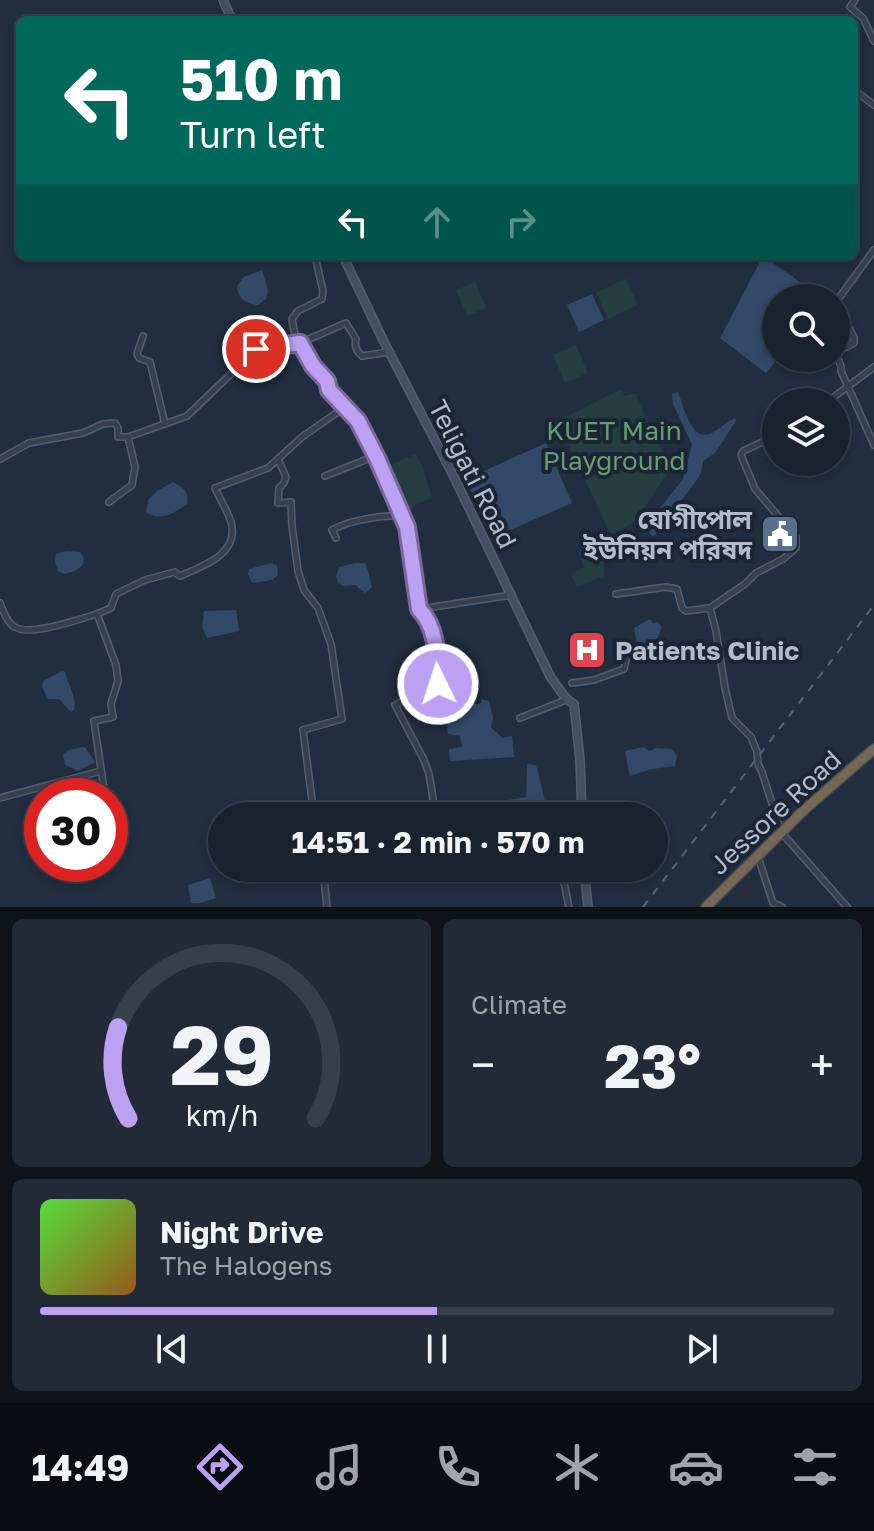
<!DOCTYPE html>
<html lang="en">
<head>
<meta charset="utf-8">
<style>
	:root { --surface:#19222f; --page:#222a37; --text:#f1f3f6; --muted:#9fa4aa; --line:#373f4b; --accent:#bca0f2 }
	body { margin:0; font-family:"Golos Text","Noto Sans Bengali",sans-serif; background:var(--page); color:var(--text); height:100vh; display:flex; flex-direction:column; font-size:30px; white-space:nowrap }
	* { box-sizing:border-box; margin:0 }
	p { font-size:26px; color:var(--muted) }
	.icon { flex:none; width:44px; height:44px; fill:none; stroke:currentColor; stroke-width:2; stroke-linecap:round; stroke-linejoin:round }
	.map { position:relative; height:907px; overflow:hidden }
	.drawer { display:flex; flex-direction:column; gap:12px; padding:12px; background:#0e131a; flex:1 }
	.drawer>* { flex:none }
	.banner { position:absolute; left:16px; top:16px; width:842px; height:244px; border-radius:12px; box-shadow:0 4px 12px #0003,0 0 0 2px var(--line); background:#00695c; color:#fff; overflow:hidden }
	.buttons { position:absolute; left:762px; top:284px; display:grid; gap:16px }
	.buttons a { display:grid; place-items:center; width:88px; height:88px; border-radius:50%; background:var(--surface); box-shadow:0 4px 12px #0003,0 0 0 2px var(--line); font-size:40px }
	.speed { position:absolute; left:24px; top:778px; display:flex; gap:16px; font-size:40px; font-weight:700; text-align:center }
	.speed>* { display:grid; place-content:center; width:104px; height:104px; border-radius:50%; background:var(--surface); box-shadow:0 4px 12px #0003,0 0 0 2px var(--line); line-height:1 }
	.speed .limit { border:12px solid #d22; background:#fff; color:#111 }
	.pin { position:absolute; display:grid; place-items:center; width:68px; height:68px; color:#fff; margin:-34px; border:4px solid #fff; border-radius:50%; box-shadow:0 2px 8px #0007 }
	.me { position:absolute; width:88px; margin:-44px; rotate:356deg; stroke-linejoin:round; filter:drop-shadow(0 0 6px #0008) }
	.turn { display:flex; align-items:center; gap:28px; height:168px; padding:0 32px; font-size:36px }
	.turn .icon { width:104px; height:104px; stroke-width:2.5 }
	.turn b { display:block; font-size:56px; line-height:68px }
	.lanes { display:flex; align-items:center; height:76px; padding:0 32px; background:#0003; justify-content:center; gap:40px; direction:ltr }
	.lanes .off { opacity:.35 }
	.big { font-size:60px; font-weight:700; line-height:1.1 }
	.drawer .card { flex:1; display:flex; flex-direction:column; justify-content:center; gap:12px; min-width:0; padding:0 28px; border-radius:12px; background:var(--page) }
	.drawer .dial { align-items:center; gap:0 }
	.dial svg { height:208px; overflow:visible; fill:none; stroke:var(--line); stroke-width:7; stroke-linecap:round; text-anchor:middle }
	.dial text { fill:var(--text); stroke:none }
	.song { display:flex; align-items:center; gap:24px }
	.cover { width:96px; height:96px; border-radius:12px; background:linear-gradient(135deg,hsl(110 70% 55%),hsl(30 70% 35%)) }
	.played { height:8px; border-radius:4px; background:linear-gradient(90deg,var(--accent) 50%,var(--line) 50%) }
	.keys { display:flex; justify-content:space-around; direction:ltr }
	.heat { display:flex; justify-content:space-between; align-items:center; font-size:44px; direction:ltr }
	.drawer .tiles { flex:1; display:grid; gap:12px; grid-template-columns:1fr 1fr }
	.card:last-child { grid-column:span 2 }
	.trip { position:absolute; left:208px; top:802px; width:460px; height:80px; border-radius:40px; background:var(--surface); box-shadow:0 4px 12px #0003,0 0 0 2px var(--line); font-weight:700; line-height:80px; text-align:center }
	.dock { display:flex; height:128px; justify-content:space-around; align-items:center; background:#0a0e13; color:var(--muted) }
	.dock .icon { width:56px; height:56px }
	.dock .selected { color:var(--accent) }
	.dock b { font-size:36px; color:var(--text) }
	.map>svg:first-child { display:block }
	.green { fill:#233d40 }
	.water { fill:#334968 }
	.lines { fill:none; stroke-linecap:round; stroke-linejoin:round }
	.street-casing { stroke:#545e6d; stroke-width:8 }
	.secondary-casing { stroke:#545e6d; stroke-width:10 }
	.highway-casing { stroke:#414b5a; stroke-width:12 }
	.street { stroke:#36404f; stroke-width:5 }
	.secondary { stroke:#434f62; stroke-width:7 }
	.highway { stroke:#766852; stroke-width:9 }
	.rail { stroke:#576477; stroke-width:2; stroke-dasharray:8 8; stroke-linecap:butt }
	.route-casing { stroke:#7a689d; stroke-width:20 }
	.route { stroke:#bca0f2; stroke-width:14 }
	.labels { text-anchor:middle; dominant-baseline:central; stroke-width:8; stroke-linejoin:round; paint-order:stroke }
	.park-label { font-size:26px; fill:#669e73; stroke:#1b2534 }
	.street-label { font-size:26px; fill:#b1bbca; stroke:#1b2534 }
	.poi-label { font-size:26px; font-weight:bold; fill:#b1bbca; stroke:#1b2534; text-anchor:end }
</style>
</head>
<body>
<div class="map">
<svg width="874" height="907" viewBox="0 0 874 907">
	<rect width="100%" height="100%" fill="#212e3f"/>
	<!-- green -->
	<g class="green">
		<path d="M626 279 638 305 608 319 596 292Z"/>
		<path d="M475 282 486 308 467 316 456 290Z"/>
		<path d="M576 345 588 373 565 383 553 355Z"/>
		<path d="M621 389 625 396 635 393 670 469 637 519 611 536 558 421Z"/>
		<path d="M416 454 423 468 432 498 414 505V508L405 511 385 467Z"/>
		<path d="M595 543H598L604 559V576L577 587 571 574 584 567 578 551Z"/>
	</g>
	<!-- water -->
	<g class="water">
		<path d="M763 256 823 298H776V358H778L766 373 720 338Z"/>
		<path d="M262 270 268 291 266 299 258 305C246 304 238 299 237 286L244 277Z"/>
		<path d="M592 294 604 320 579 332 567 305Z"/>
		<path d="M678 392C684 407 691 443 712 433 720 429 726 422 735 418L736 421 715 453 703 461 701 473 694 484 655 535 652 536 649 532 655 525 656 519 649 514 660 508 683 479 692 444 673 404 672 394Z"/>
		<path d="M546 443 572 503 492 538 466 479Z"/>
		<path d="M173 482C184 489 189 490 187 504 174 513 161 522 146 512L148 500 157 491Z"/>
		<path d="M66 551 80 552C91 564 76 572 64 574L58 571 55 562 56 554Z"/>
		<path d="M272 563 277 566 278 575 272 580 252 583 248 574 249 569Z"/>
		<path d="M355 563H365C368 569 370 580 372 587L365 593 355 585 343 586 338 583 336 576 339 567Z"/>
		<path d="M236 610 239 631 207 638 202 627 204 611Z"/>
		<path d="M650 619 653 623 658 622 662 627 657 639 637 645 634 628Z"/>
		<path d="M62 671 65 672C68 684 77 697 74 710L71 712 59 699H48L42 687 43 681Z"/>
		<path d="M482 699 489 701 493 718 491 727 502 738 512 736 514 757 450 761 449 749 462 747 460 736 448 734C444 711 459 703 480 704Z"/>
		<path d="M82 747H85L95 762 78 771 65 765 63 754 69 750Z"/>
		<path d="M643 747 650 751 655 748 672 749 677 756 675 766 652 769 630 776 625 751Z"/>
		<path d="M527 764 536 765 547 809 537 816H513L506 809 508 800 526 797Z"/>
		<path d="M210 878 216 898 200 903H191L188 885Z"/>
	</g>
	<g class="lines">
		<!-- street casing -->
		<g class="street-casing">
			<g id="street">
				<path d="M855 0 850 7 863 18 874 41"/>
				<path d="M854 90 874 105"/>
				<path d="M854 140V142"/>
				<path d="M315 256 323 291 322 299 298 311 292 319 295 335 313 366 327 381 329 390 358 421 377 458 407 527 419 609C438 628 437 659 438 684L395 705 424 760 429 774 435 811 442 815 488 806 503 816"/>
				<path d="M836 302 874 250"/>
				<path d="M836 305 854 337V343L839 351 836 355 841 366V371L874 445"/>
				<path d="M143 336 137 354 139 358 150 362 165 424"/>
				<path d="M827 402 874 367"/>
				<path d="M776 436 743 451 741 455 755 489 796 537V548L783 559 756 573 745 584 710 608 716 631 725 688 732 718 751 737 757 752 758 764 762 772 781 832 847 907"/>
				<path d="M0 459 29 443 83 433 103 424 115 423 118 428V437H128"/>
				<path d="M278 459 286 477 284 483 279 488 278 503 291 502 292 526 298 571 304 590 318 608 331 644 342 719 303 730 314 816"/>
				<path d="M325 476 375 456"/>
				<path d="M109 502 132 485 135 467 128 437 187 416 234 371 239 352 300 343 346 323 356 339C354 346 356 351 362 356L389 352"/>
				<path d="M336 538 332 530C349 520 382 515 402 516"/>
				<path d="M616 594 666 587 677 589 682 608 686 611 710 608"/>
				<path d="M0 603C3 610 6 621 13 626 28 638 79 619 97 614"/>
				<path d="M420 609 512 595"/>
				<path d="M572 683 594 680 624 669 628 651 655 646"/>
				<path d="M520 718 566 700"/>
				<path d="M105 796 94 721 113 717 111 704 118 681 116 665 97 614 111 608 116 594 145 580 175 572 180 576C203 566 240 554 231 522 227 510 220 499 215 488L268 468 302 437 345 407"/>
				<path d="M0 798 101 771"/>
				<path d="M758 857 773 903 782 907"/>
				<path d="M323 868 327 907"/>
				<path d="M561 868 569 907"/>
			</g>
		</g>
		<!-- secondary casing -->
		<g class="secondary-casing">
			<g id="secondary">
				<path d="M223 0 232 20"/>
				<path d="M343 256 383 340 453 475 551 678C559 687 563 699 574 704L580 760 582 816"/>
				<path d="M584 868 588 907"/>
			</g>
		</g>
		<!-- highway casing -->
		<g class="highway-casing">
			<path id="highway" d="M706 907 805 809 874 749"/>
		</g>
		<!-- street -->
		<use href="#street" class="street"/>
		<!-- secondary -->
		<use href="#secondary" class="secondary"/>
		<!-- highway -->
		<use href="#highway" class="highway"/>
		<!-- rail -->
		<path class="rail" d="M643 907 874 605"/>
	</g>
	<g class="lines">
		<!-- route casing -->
		<g class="route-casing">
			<path id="route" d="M256 349 300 343 313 366 327 381 329 390 358 421 377 458 407 527 419 609C438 628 437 659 438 684"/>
		</g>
		<!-- route -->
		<use href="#route" class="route"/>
	</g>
	<!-- icons -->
	<defs>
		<g id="civic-square" transform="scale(2)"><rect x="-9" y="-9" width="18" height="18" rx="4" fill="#5c6f8a" stroke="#1b2534"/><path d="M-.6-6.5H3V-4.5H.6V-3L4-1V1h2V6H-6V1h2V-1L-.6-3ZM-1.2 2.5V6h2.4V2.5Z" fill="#fff"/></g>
		<g id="hospital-square" transform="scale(2)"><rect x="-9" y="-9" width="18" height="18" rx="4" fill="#e0444e" stroke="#1b2534"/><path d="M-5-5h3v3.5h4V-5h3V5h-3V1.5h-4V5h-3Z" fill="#fff"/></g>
	</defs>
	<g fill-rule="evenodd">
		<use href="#civic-square" x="780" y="534"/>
		<use href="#hospital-square" x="587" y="650"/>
	</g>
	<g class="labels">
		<!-- park labels -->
		<g class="park-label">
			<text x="614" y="430">KUET Main<tspan x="614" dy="30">Playground</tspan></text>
		</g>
		<!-- street labels -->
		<g class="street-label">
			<text transform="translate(473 474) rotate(63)">Teligati Road</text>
			<text transform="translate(775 812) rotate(-43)">Jessore Road</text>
		</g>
		<!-- poi labels -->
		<g class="poi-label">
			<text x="752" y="519">যোগীপোল<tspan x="752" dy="30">ইউনিয়ন পরিষদ</tspan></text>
			<text x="615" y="650" text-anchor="start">Patients Clinic</text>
		</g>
	</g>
</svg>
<div class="buttons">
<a><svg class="icon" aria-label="search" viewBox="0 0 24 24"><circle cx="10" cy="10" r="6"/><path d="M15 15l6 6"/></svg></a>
<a><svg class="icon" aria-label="layers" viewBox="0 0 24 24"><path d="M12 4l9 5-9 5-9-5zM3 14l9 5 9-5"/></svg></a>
</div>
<div class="speed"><div class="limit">30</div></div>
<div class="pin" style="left:256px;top:349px;background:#d93025"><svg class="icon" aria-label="arrive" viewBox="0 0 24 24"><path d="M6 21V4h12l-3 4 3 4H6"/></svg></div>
<svg class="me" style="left:438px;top:684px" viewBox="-20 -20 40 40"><circle r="17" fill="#bca0f2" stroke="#fff" stroke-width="3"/><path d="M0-11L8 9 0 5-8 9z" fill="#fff"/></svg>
<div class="trip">14:51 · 2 min · 570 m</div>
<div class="banner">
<div class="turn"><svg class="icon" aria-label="left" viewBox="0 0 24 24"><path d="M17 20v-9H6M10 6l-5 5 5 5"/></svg><div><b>510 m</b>Turn left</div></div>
<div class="lanes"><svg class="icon" aria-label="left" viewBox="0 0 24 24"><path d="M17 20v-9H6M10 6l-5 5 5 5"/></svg><svg class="icon off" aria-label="ahead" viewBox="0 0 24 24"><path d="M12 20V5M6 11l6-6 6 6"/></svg><svg class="icon off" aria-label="right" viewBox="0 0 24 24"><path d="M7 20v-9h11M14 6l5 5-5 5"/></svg></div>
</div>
</div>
<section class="drawer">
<div class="tiles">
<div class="card dial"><svg viewBox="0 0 100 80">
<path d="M14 69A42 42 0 1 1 86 69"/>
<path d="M14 69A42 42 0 0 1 10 34" stroke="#bca0f2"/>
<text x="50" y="56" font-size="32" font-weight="700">29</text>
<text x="50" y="72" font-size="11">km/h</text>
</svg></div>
<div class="card"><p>Climate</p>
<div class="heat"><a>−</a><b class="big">23°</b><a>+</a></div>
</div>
<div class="card">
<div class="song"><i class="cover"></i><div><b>Night Drive</b><p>The Halogens</p></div></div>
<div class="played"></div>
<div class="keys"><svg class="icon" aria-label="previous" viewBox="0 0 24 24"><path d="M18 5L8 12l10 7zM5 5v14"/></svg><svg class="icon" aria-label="pause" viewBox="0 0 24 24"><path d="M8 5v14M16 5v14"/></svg><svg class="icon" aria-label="next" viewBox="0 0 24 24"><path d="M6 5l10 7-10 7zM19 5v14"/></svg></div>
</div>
</div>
</section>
<nav class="dock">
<b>14:49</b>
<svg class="icon selected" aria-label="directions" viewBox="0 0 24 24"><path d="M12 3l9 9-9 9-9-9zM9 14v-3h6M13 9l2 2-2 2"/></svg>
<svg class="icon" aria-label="music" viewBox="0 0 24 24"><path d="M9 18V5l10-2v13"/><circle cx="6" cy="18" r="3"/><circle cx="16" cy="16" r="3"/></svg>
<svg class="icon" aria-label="phone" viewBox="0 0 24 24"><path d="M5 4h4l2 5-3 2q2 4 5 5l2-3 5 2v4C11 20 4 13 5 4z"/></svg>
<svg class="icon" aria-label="climate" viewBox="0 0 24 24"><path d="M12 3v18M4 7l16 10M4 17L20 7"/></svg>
<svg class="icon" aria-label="car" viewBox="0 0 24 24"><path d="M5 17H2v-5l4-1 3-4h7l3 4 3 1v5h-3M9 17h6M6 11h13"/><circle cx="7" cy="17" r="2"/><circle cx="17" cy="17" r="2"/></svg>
<svg class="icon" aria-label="filters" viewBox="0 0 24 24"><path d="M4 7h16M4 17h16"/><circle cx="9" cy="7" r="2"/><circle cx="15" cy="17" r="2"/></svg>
</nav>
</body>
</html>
